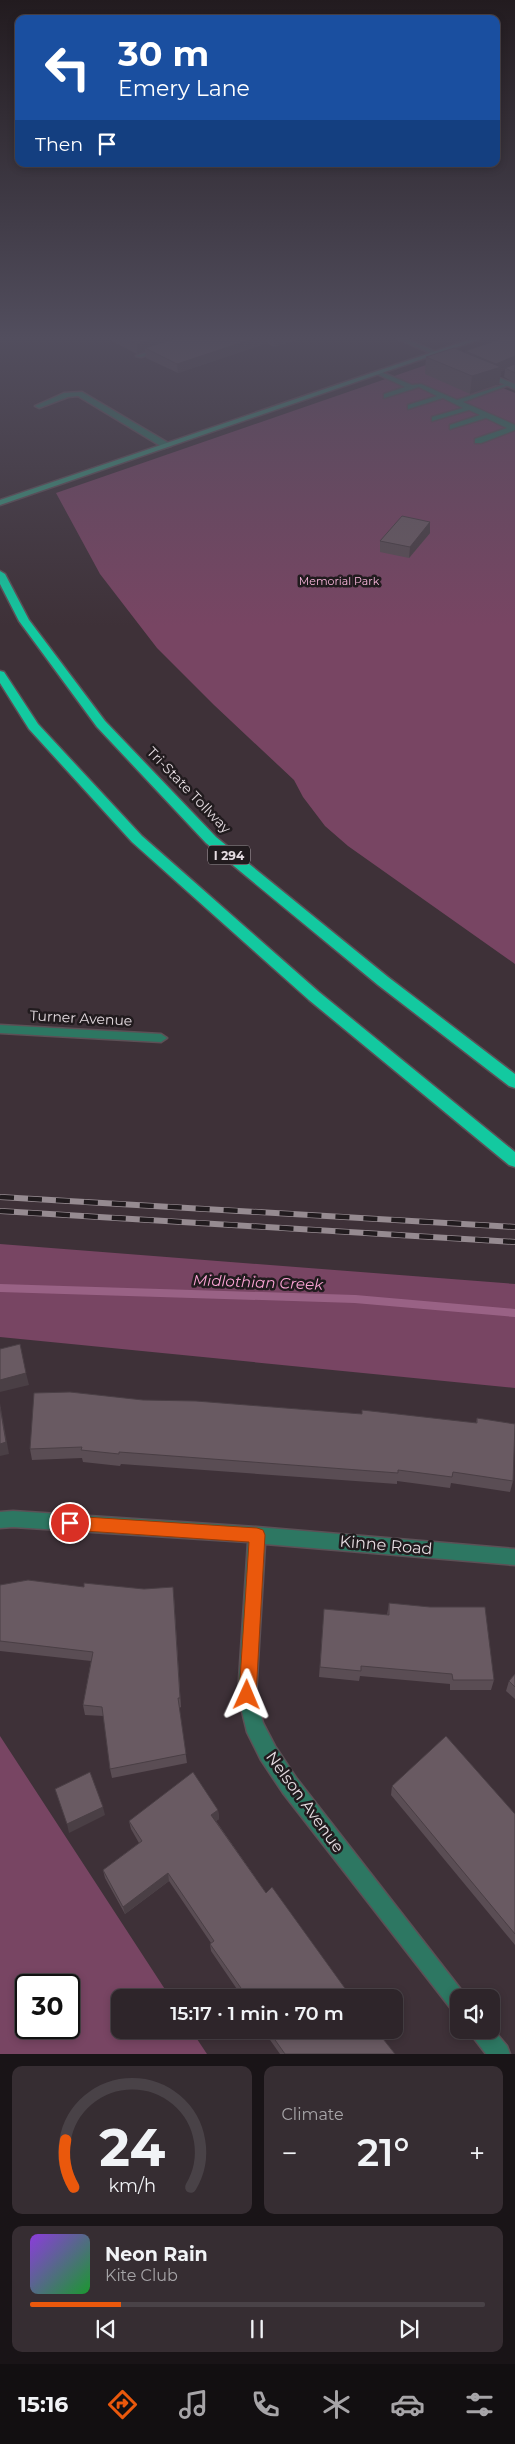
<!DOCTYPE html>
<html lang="en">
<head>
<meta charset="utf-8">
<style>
	:root { --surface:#2e252a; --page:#362d32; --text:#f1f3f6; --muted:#a7a5a8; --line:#494247; --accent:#ea580c }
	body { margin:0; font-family:Montserrat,sans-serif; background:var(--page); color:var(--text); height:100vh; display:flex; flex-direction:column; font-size:19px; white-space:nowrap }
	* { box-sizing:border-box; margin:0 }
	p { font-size:16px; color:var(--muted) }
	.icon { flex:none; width:28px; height:28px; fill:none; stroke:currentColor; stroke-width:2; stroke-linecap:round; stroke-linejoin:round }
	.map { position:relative; height:2054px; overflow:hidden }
	.panel { display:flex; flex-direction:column; gap:12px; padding:12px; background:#191417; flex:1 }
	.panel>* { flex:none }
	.top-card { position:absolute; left:15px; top:15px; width:485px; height:152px; border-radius:10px; box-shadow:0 2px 8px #0003,0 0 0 1px var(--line); background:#1a4fa0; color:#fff; overflow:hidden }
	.tools { position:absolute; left:450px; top:1989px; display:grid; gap:10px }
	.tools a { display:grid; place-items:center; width:50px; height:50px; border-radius:10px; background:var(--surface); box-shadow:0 2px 8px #0003,0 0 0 1px var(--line); font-size:25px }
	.speed { position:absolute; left:15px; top:1974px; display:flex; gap:10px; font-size:25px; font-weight:700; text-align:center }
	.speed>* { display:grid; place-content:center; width:65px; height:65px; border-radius:50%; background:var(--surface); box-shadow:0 2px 8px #0003,0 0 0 1px var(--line); line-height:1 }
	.speed .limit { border:2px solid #111; border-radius:8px; background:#fff; color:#111 }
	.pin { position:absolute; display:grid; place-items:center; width:42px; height:42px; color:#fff; margin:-21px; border:2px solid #fff; border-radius:50%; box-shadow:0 1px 5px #0007 }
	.me { position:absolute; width:55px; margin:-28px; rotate:1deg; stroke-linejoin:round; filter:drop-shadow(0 0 4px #0008) }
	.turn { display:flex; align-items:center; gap:18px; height:105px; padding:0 20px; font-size:22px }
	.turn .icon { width:65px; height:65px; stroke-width:2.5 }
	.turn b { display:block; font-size:35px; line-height:42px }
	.then { display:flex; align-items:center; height:48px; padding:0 20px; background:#0003; gap:10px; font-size:19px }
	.big { font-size:38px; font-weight:600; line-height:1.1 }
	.panel .card { flex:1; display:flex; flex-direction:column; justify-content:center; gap:8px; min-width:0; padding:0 18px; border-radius:10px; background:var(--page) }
	.panel .dial { align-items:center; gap:0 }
	.dial svg { height:130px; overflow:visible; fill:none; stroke:var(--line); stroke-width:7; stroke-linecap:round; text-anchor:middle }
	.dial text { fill:var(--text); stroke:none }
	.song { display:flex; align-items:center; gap:15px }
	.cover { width:60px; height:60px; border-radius:8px; background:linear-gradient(135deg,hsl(270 70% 55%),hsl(130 70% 35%)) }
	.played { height:5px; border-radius:2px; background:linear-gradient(90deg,var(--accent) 20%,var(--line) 20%) }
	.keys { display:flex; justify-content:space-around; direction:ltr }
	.heat { display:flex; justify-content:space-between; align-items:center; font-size:28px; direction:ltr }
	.panel .tiles { flex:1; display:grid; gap:12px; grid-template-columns:1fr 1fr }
	.card:last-child { grid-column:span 2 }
	.trip { position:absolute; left:111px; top:1989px; width:292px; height:50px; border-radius:10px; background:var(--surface); box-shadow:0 2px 8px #0003,0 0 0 1px var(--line); font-weight:600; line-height:50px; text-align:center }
	.tab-bar { display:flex; height:80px; justify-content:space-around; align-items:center; background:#120f11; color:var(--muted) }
	.tab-bar .icon { width:35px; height:35px }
	.tab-bar .selected { color:var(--accent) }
	.tab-bar b { font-size:22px; color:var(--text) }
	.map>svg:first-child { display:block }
	.green { fill:#784563; fill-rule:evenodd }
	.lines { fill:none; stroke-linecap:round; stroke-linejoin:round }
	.stream { stroke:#996285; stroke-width:8 }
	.service-casing { stroke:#5c5056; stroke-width:3 }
	.minor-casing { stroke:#5c5056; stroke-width:3 }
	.secondary-casing { stroke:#5c5056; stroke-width:3 }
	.motorway-casing { stroke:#5c5056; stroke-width:3 }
	.service { fill:#2d7762; fill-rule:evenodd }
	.minor { fill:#2d7762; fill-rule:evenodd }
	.secondary { fill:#39977c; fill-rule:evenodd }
	.motorway { fill:#13c9a0; fill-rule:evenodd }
	.rail-casing { stroke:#968b91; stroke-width:6 }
	.rail { stroke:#211b1e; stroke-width:4.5; stroke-dasharray:14; stroke-linecap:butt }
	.wall { fill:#5a4d54 }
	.shaded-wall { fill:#4a3f45 }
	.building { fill:#695a62; stroke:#4a3f45 }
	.route { fill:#ea580c; stroke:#983908 }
	.labels { text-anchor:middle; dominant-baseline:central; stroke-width:5; stroke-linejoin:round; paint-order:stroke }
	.far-park-label { font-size:11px; fill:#f8b6db; stroke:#211b1e }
	.shield { fill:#211b1e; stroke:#aaa2a6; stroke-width:1 }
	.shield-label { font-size:12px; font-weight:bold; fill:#e5dce1 }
	.street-label { font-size:14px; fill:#e5dce1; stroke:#211b1e }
	.water-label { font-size:15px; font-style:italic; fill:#faa3d4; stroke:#211b1e }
	.near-street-label { font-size:16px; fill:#e5dce1; stroke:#211b1e }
</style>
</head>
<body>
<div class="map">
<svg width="515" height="2054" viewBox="0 0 515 2054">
	<rect width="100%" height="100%" fill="#3e3138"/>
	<!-- green -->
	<g class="green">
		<path d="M435 363 449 365 515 393V964L348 846 325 826 303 797 294 780 214 705 157 648 100 574 56 493 426 365Z"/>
		<path d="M0 1244 515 1284V1388L0 1337Z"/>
		<path d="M0 1736 170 1997 120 1998V2030H191L207 2054H0ZM26 1985H69V2028H26Z"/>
	</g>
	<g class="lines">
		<!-- stream -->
		<path class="stream" d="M0 1288 355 1299 515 1313"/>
		<!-- service casing -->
		<g class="service-casing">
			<path id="service" d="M379 371 412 385 421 384 457 400 509 383V385L463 402 515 425V430L481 443H475V439L507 428 486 418 450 429V425L480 415 469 410 432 421V417L463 408 443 398 408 409V405L437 396 419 387 384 398V394L405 387 377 374V372Z"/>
		</g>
		<!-- minor casing -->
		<g class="minor-casing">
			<g id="minor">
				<path d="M187 339H197L141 357 136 356Z"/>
				<path d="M398 339H407L450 358 445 359Z"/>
				<path d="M482 373H486L515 384V389L482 375Z"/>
				<path d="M82 392 170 444 171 446 164 448 78 396 68 397 39 408 35 406 64 393Z"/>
				<path d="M0 1025 161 1034 167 1038 161 1042 0 1033Z"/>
				<path d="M13 1511 257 1527 515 1549V1565L265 1544 256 1695 263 1723 275 1746 297 1779 466 1996 467 1998H459V2013L452 2010 283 1793 261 1760 247 1732 238 1695 248 1542 13 1527 0 1528V1512Z"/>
				<path d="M491 2027 507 2046 510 2054H486L473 2037 469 2030H491Z"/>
			</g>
		</g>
		<!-- secondary casing -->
		<g class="secondary-casing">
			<path id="secondary" d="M471 339H480L0 505V500Z"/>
		</g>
		<!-- motorway casing -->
		<g class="motorway-casing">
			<g id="motorway">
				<path d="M0 571 5 574 29 620 105 721 216 837 388 977 515 1074V1088L509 1086 378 985 206 843 97 727 19 621 0 584Z"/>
				<path d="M0 671 4 672 38 724 142 836 319 992 515 1152V1167L509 1165 309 1000 132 842 29 729 0 683Z"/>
			</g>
		</g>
		<!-- service -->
		<use href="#service" class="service"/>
		<!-- minor -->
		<use href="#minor" class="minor"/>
		<!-- secondary -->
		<use href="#secondary" class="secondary"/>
		<!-- motorway -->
		<use href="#motorway" class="motorway"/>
		<!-- rail casing -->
		<g class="rail-casing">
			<g id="rail">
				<path d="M0 1197 515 1227"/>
				<path d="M0 1211 515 1242"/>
			</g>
		</g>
		<!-- rail -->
		<use href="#rail" class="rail"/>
	</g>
	<!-- wall -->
	<g class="wall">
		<path d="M108 339H299L274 347 267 343 178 373 146 358 145 351 137 354Z"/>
		<path d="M515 339V383L504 377 505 370 501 371 499 384 470 394 425 374 426 357 465 352Z"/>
		<path d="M430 522V533L409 558 380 552V541Z"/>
		<path d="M143 1400 476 1423 477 1418 513 1481 510 1492 451 1483 450 1488 397 1481V1484L121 1464 120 1466 83 1462 82 1458 32 1460 30 1449Z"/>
		<path d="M0 1585 84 1587 174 1597 181 1707 179 1708 187 1763 112 1778 110 1769 104 1716 85 1715 83 1705 91 1661 0 1651Z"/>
		<path d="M389 1603 494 1680 491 1690H450V1684L360 1676 359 1681 319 1677 324 1609 387 1615Z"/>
		<path d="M515 1674V1699L506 1691 509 1681Z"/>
		<path d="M392 1786 515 1814V1945L391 1795Z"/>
		<path d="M218 1810 219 1819 216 1821 266 1893 352 1998H243L211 1951 210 1944 211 1943 169 1881 125 1914 105 1878 103 1870 139 1843 131 1829 129 1821Z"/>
		<path d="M263 2030H376L395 2054H280Z"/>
	</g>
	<!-- shaded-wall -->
	<g class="shaded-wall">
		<path d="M153 339H181L145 348V351L137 354V344Z"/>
		<path d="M252 339H267V343L178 373 177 364Z"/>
		<path d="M274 339H299L274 347Z"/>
		<path d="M515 356V365L505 368V370L501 371 499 384 470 394 472 376 496 364Z"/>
		<path d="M430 522V533L409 558 410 547Z"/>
		<path d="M26 1373 29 1385 0 1392V1380Z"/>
		<path d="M0 1403 9 1454 0 1456Z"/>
		<path d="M103 1807 105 1815 69 1833 67 1824Z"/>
		<path d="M218 1810 219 1819 212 1824 211 1815Z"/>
		<path d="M168 1873 169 1881 125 1914 123 1907Z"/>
	</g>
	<!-- building -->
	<g class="building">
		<path d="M126 339H153L137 344Z"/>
		<path d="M174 339H252L177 364 145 348Z"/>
		<path d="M502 339H515V356L496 364 465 351Z"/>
		<path d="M454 348 501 367 472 376 426 357Z"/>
		<path d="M515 364V373L505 368Z"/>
		<path d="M402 516 430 522 410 547 380 541Z"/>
		<path d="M20 1344 26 1373 0 1380V1349Z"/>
		<path d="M70 1392 143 1400 196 1401 362 1414V1410L477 1423V1418L515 1424 513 1481 453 1472 452 1477 398 1470V1473L119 1452V1454L81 1450 82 1447 30 1449 34 1393Z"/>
		<path d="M0 1407 6 1442 0 1444Z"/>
		<path d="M28 1580 84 1587V1583L144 1589 173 1587 180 1698H178L186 1754 110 1769 102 1707 83 1705 93 1652 0 1641V1585Z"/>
		<path d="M389 1603 430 1607H485L494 1680H453L452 1674 361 1666V1671L320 1667 324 1609 389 1615Z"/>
		<path d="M515 1674V1687L509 1681Z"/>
		<path d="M446 1736 515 1814V1934L392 1786Z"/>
		<path d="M90 1772 103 1807 67 1824 55 1789Z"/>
		<path d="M193 1772 218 1810 211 1815 266 1893 272 1887 352 1998H248L210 1944 214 1941 168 1873 123 1907 103 1870 142 1841 129 1821Z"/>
		<path d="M268 2030H376L395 2054H285Z"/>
	</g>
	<!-- sky -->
	<linearGradient id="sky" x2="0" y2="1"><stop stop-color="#221b1f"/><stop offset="0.54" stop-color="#524e5e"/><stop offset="1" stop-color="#524e5e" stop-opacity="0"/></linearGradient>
	<rect width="515" height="626" fill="url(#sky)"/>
	<!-- route -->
	<path class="route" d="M70 1516 257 1528 263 1530 265 1535 256 1695 253 1701 247 1703 242 1701 239 1695 249 1542 70 1530 64 1528 62 1523 64 1518Z"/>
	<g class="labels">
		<!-- far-park labels -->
		<g class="far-park-label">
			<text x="339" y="581">Memorial Park</text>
		</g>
		<!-- shield labels -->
		<rect class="shield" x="208" y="845.5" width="42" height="19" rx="4"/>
		<g class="shield-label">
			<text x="229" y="855">I 294</text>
		</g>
		<!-- street labels -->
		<g class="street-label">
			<text transform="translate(189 790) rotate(46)">Tri-State Tollway</text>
			<text transform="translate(81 1018) rotate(3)">Turner Avenue</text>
		</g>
		<!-- water labels -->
		<g class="water-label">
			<text transform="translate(258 1282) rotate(2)">Midlothian Creek</text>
		</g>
		<!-- near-street labels -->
		<g class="near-street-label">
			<text transform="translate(386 1545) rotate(5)">Kinne Road</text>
			<text transform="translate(305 1802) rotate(54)">Nelson Avenue</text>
		</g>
	</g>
</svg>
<div class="tools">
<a><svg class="icon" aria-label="sound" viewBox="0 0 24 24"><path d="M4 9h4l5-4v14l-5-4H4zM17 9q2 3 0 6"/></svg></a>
</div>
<div class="speed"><div class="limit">30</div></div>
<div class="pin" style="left:70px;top:1523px;background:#d93025"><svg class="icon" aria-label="arrive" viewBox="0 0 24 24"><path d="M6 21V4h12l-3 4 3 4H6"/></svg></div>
<svg class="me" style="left:247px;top:1695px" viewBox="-20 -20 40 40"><path d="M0-17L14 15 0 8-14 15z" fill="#ea580c" stroke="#fff" stroke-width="4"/></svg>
<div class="trip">15:17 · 1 min · 70 m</div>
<div class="top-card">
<div class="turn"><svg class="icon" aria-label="left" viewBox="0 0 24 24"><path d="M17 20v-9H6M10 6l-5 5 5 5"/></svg><div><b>30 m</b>Emery Lane</div></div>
<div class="then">Then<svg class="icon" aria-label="arrive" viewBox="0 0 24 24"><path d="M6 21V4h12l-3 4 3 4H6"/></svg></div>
</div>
</div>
<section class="panel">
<div class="tiles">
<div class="card dial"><svg viewBox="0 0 100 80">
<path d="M14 69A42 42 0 1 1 86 69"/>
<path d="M14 69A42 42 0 0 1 9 40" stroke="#ea580c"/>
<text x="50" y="56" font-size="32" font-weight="700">24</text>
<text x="50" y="72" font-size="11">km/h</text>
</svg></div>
<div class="card"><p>Climate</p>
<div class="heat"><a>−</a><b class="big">21°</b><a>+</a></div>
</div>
<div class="card">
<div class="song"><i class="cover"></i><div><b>Neon Rain</b><p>Kite Club</p></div></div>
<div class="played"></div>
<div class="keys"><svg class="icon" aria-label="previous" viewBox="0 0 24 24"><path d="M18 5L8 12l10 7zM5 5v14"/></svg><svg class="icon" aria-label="pause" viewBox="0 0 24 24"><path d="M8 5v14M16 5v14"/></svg><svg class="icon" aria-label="next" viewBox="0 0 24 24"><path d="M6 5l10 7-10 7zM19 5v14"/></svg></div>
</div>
</div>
</section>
<nav class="tab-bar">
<b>15:16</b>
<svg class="icon selected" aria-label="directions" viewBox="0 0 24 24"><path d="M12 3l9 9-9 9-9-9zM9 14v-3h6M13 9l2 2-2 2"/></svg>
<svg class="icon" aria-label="music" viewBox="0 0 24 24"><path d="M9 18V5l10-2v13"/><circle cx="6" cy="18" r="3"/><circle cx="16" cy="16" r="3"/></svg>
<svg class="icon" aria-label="phone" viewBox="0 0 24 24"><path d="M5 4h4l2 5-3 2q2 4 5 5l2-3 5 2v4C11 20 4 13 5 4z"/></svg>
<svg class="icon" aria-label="climate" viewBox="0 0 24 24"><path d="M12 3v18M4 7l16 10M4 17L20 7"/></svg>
<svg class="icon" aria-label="car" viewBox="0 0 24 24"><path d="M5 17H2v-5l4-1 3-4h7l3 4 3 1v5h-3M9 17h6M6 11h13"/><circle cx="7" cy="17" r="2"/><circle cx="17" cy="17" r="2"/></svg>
<svg class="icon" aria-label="filters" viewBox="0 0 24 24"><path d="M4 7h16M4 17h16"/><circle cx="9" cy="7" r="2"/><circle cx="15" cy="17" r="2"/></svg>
</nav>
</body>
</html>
